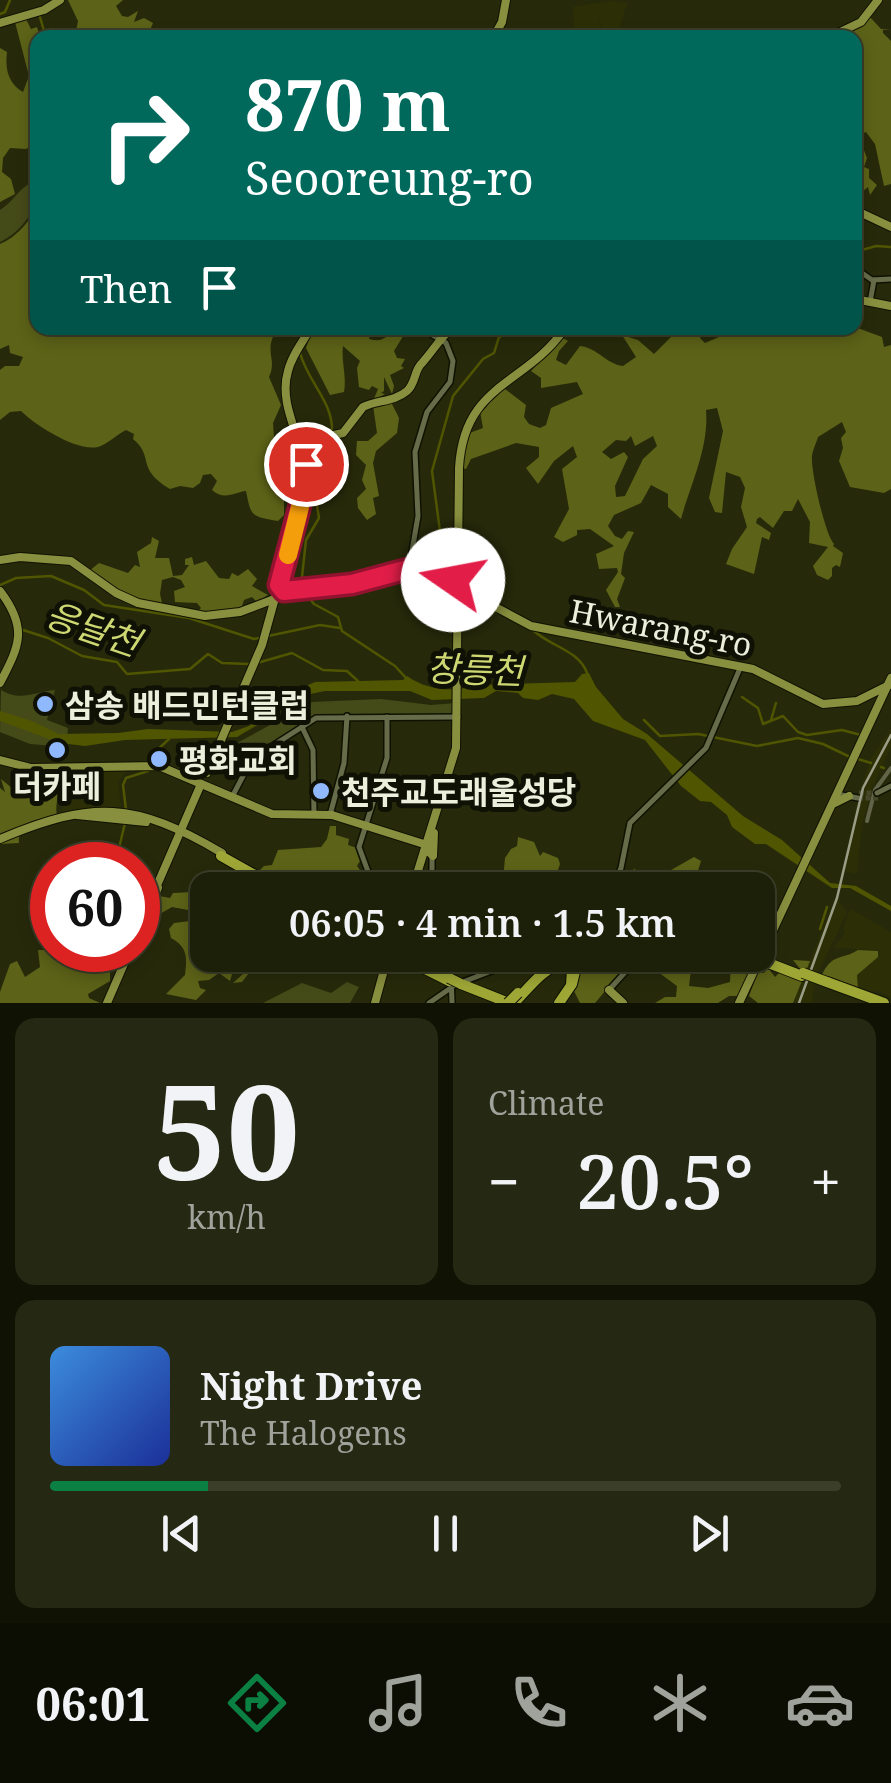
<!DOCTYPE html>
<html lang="en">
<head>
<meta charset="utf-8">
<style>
	:root { --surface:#1d2008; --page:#252812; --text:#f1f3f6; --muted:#a0a39c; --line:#3b3e29; --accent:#0b8043 }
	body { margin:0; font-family:"Noto Serif","Noto Sans KR",serif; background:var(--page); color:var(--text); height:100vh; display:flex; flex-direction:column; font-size:38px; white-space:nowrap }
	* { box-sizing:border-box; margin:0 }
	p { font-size:32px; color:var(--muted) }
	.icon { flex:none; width:55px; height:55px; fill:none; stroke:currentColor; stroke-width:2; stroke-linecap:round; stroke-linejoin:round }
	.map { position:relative; height:1003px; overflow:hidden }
	.panel { display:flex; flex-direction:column; gap:15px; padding:15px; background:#101204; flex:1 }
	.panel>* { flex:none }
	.top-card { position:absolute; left:30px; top:30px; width:832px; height:305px; border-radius:20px; box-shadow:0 5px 15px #0003,0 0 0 2px var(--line); background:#00695c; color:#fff; overflow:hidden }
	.speed { position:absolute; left:30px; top:842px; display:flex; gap:20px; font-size:50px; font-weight:700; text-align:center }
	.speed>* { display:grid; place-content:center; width:130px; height:130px; border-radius:50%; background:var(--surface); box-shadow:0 5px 15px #0003,0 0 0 2px var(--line); line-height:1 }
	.speed .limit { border:15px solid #d22; background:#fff; color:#111 }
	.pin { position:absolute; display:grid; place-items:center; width:85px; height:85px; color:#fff; margin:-42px; border:5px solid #fff; border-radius:50%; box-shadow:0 2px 10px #0007 }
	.me { position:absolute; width:110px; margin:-55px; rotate:282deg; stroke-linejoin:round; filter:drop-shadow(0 0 8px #0008) }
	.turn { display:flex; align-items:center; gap:35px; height:210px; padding:0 50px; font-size:45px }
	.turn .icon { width:130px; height:130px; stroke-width:2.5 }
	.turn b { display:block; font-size:70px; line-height:85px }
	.then { display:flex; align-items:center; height:95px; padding:0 50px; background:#0003; gap:20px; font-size:38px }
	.big { font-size:75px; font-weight:600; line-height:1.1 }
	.panel .card { flex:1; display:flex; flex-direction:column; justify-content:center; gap:15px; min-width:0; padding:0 35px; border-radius:20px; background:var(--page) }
	.panel .dial { align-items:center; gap:0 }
	.dial b { font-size:130px; line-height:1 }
	.song { display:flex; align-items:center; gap:30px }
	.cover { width:120px; height:120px; border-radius:15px; background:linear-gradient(135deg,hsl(210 70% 55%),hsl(230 70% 35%)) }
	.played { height:10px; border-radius:5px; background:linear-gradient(90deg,var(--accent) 20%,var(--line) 20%) }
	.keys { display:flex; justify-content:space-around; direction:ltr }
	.heat { display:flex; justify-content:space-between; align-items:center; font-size:55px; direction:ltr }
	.panel .tiles { flex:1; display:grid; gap:15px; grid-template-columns:1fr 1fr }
	.card:last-child { grid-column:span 2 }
	.trip { position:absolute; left:190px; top:872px; width:585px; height:100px; border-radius:20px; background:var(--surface); box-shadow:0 5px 15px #0003,0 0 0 2px var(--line); font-weight:600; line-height:100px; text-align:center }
	.dock { display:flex; height:160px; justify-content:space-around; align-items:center; background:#0c0d03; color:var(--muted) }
	.dock .icon { width:70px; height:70px }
	.dock .on { color:var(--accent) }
	.dock b { font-size:45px; color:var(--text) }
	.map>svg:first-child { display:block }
	.built { fill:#2c2f06 }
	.green { fill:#454a19 }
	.forest { fill:#5c6217; fill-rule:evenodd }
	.water { fill:#505501 }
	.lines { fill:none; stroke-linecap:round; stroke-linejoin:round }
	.stream { stroke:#505501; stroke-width:2.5 }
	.taxiway { stroke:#616448; stroke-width:4 }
	.minor-tunnel { stroke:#45482a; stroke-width:5; stroke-dasharray:5 2.5; stroke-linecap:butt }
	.minor-casing { stroke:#101200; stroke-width:8 }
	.major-casing { stroke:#101200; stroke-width:10 }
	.highway-casing { stroke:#101200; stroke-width:12 }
	.minor { stroke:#666b49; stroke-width:5 }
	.major { stroke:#888f3e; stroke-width:8 }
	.highway { stroke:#9ea736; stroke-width:10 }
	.rail { stroke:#9b9e86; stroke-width:2.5 }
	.highway-bridge-casing { stroke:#101200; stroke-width:12; stroke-linecap:butt }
	.highway-bridge { stroke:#9ea736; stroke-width:10 }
	.route-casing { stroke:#92132f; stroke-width:25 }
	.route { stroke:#e11d48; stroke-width:18 }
	.slow { stroke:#f59e0b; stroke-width:18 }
	.poi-dot { fill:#8fb8fd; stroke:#101105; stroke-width:4 }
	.labels { text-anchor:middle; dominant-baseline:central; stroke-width:10; stroke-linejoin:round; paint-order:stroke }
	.street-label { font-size:32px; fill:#ecefdc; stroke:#101105 }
	.poi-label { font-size:32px; font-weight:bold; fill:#ecefdc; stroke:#101105; text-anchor:start }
	.water-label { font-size:35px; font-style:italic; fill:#ced873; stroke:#101105 }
</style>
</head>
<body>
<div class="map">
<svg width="891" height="1003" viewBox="0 0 891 1003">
	<rect width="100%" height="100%" fill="#272a0a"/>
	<!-- built -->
	<g class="built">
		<path d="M611 1 627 3 618 32 602 33 598 8 601 33 575 35 573 7Z"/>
		<path d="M891 729V747L872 788 862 824 857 873H852L843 870 859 794 871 758Z"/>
		<path d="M62 769H128L118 782 121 807H93L61 812 65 797Z"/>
		<path d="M836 897 847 912 815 979 812 1003H793Z"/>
		<path d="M850 909 891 932V997L878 991 858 990 857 974 878 957 879 950 833 948 845 933 843 929Z"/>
	</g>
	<!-- green -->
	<g class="green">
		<path d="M30 183 37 196C33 215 19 233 0 242V210C13 202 17 191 30 183Z"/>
		<path d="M1 690C21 702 33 692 55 690L47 720 68 728 66 747 30 744 0 732Z"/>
		<path d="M381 699 431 705 456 703V714L322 715 252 755 238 749 239 742 312 702Z"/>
		<path d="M347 982 359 987 350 1003H263L302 983 331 993Z"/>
	</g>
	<!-- forest -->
	<g class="forest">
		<path d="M68 0H123L116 6 122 16 128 17 138 11 134 22 144 18 153 23 147 37H75L78 21Z"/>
		<path d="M869 16 881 29 891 30H883V33L891 41V184L884 186 875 144 866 132 858 135 867 158 864 167 869 169V178L877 185 870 195 868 187 856 197 855 38 842 36 852 32 851 29Z"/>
		<path d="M26 19 31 29 37 27 40 37 38 38 37 155 34 144 26 149 10 148 3 158 2 172 11 179 15 194 0 202V48L7 52C5 69 8 83 23 92L29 76 15 22Z"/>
		<path d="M37 202 38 328H278C262 351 278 358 269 377L281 405 273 423 274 437 271 442 284 463 277 466 280 487 284 492V515L278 521C250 517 251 515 246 491 235 492 224 501 212 490L217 481 211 474 203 475 200 483 193 488 180 486 170 489C135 468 155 457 133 439L134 434 126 430C118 434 106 445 98 447 77 452 35 425 21 411L10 412 0 420V370L5 366H19L23 357 10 353 9 345 0 349V244C17 237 33 219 37 202Z"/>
		<path d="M855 327 882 337 884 347 891 345V489L884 493 850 487 839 461 843 448 841 438 846 432 842 422 818 437C816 444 811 453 812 460 812 475 825 534 834 544L833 546 843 553 840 567 836 565 832 568V576L828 580 817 575 813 566 828 547 809 543 810 522 798 499 792 511H784L773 528 760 517 757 519 756 523 771 533 769 540 762 537 754 574 726 564 732 549 747 527 741 507 745 488 740 477 726 472 722 513 715 512 709 498 723 431 717 408 706 410C709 448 691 483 681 519L668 507V494L651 485 641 503 614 515 608 526 615 536 622 539 628 531 634 532 624 553 621 574 625 578 617 599 620 607H615L606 590 618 572 617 568 599 569 596 554 614 546 590 529 577 530V535L563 542 554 537 569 509 562 469 577 457 573 446 554 461 538 484 526 468 539 457V447L516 443 471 459 466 469 462 468 467 434 483 428 480 411 501 386 526 405 524 417 529 424 540 428 546 425 551 408 583 394 577 382 541 388V378L531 371 563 338 568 341 559 351 556 360 566 365 580 346C598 348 606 364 623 366L636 357 622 335 638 340 654 354 672 336 669 328H703L700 338 705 343 740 328ZM631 436 635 446 653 436 657 446 643 459 625 496 616 497 615 486 628 457 624 452 611 459 602 452 616 440 626 441Z"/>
		<path d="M313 328H354L356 334 362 328H388V333L376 336 370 334 369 339C384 343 386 336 397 328H400V333L404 330 405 333 394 351 397 358 405 359 401 366 404 368 390 375 394 386 392 394 384 377V391L381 393 385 394 373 401 378 389 372 386 369 390 359 387 357 368 360 361 343 346C341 361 347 377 344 392L330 395 306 348Z"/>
		<path d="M391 402 399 418 397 433 376 451 373 463 379 496 373 498 376 514 367 520 358 508 357 498 366 489 362 480 366 465 356 455 357 441H368L377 433 373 405Z"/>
		<path d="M152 537 159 541 155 558H169L173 576 182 575 189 565H185V559L192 557 194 565 206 561 219 578 229 579 232 573 238 576 248 569 257 579 252 586 268 595 257 602 252 597 244 600 241 609 197 614 187 609 199 610 201 608 197 603 175 602 174 591 185 587 181 580 173 577 162 580 160 594 163 607 114 589 89 571 99 563 128 573 135 565 140 567 137 552 151 543Z"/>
		<path d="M60 774C62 789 54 801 57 816 39 819 17 820 19 843L0 844V788L5 792 1 779 19 794 22 791 17 785 31 777Z"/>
		<path d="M330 826H336V835L349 839 348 845 357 848 360 861 357 866 365 877 359 890H313L302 881 297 889 282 878 271 890H259L268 888 274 879 259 871 264 866 272 865 278 850 321 847 327 839Z"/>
		<path d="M518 837 534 842 540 856 543 852 558 858 560 864 558 870 566 881 573 880 579 870 580 874 600 872 604 879 596 890H515V885L503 880 505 858 511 849 517 846Z"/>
		<path d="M694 857 701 861 692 890H619L622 882 634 869 638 871 639 877 664 874Z"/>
		<path d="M193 892 207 896 208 955H262V958L248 959 249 973 242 982 233 983 243 974 241 959 236 960 230 981 219 973 209 980 198 981 200 988 206 990 196 1000 166 994 185 975C187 958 188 947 171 938L169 929 174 923 190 921 188 910 172 907 158 915 154 905 159 896 170 898 173 893Z"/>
		<path d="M52 926V950H114L110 958V981L88 994 89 998 100 1003H0V992L10 964 17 961 25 977 40 967 38 950H46L49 946 44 940Z"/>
		<path d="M858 950 878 951V957L857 975 858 990 821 977C832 952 841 961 858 950Z"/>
		<path d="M585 955H605L623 970 595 1003H580L574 991Z"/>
		<path d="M685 955H698L692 962 689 986 708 988 730 982 731 959 749 973 739 996H729L718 1003H638H655L665 997H676L677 986 658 972 665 965 674 971 673 966Z"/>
		<path d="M793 960 810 961 793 1003H758L749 996 758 972 764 973 768 968 775 977 779 973 790 976 801 970Z"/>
	</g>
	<!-- water -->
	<path class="water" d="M589 673 596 687 623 719 647 734 743 816 782 840 830 883 856 886 891 906V911L850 888H832L766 844H755L732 827 727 815 711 802 700 801 681 786 645 740 593 721 574 699 552 694 538 700 523 698 518 693 496 691 484 698 432 700 410 691H325L310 694 237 737 125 740 85 746 60 743 0 721V711L32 721 59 734 118 733 148 729 232 732 249 726 279 705 286 695 315 682 403 680 407 676C427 690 453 693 476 685L575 682 582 674Z"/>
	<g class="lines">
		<!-- stream -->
		<g class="stream">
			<path d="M0 14 5 12 10 0"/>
			<path d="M40 17 46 38"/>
			<path d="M855 252 876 246 891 247"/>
			<path d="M300 353C308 382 333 402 332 431"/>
			<path d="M454 564 443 554 432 471 453 396 483 359 494 353 499 337 519 328"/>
			<path d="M460 570 473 593"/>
			<path d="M0 585 16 578 51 576 84 590 104 605 189 618 254 639 320 625 340 628"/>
			<path d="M301 586 306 540 319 518 315 493 319 485 321 463 333 445V439"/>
			<path d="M305 593 314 604 338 617 342 631 395 666 406 678"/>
			<path d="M477 600 484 608 499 613"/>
			<path d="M23 630 48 638 82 656 117 662 127 674 190 669 208 654 222 663 249 664"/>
			<path d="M533 630C549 646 579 650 587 673"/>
			<path d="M257 663 292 653 323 670 347 671 358 681"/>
			<path d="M742 697 758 708 763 724 783 716 798 732 807 735 842 730 861 735"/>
			<path d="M644 720 660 736 698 734 757 746 798 738 823 744 850 757"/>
			<path d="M771 720 776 703"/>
			<path d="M858 759 871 763"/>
			<path d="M151 763 153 754 169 739"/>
			<path d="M881 767 884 768"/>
			<path d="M126 810 123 785 126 778 148 771"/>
			<path d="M121 865 119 848 125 823"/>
			<path d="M820 929 827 907"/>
			<path d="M395 960 419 971"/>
			<path d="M474 984 503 997"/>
		</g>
		<!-- taxiway -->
		<path class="taxiway" d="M867 821 875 790 891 768"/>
		<!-- minor-tunnel -->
		<g class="minor-tunnel">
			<path d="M859 793H877"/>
			<path d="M858 798H878"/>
		</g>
		<!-- minor casing -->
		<g class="minor-casing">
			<g id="minor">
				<path d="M855 226 861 212"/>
				<path d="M855 268 872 280 891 279"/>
				<path d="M870 302 874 280"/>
				<path d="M409 569 418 516 415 452 427 412 450 382 453 361 446 343 421 328"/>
				<path d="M387 717V758L359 847 370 877 400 890"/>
				<path d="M302 727 313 750 314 814"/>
				<path d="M877 793 891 786"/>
				<path d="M836 794 858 798"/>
				<path d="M232 797 252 759 316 718 458 717"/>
				<path d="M330 815 344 763 347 716"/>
				<path d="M432 853V890"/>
				<path d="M612 890 621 868 630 823 706 748 741 666"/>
				<path d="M440 955 451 975 452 1003"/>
				<path d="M609 990 628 969 617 955"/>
				<path d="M429 1003 455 985 533 955"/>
			</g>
		</g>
		<!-- major casing -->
		<g class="major-casing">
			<g id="major">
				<path d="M0 23 44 10 60 0"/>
				<path d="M838 33 861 22 878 0"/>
				<path d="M493 38 502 22 506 0"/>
				<path d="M855 210 891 227"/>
				<path d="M855 299 891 306"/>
				<path d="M298 443 343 433 363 407C377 400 394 402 407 391 416 383 414 370 422 363 433 351 439 339 452 328"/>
				<path d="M0 560 20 557 71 561 116 593 138 603 205 616 240 612 290 593 416 569 434 574 531 626 753 669 823 704 857 701 891 684"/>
				<path d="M0 591C28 628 20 645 0 683"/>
				<path d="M0 760 31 768 159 766 272 814 332 815 427 845"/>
				<path d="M207 773 262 645 305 490C312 449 276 411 288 371 292 355 303 341 311 328"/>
				<path d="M835 803 849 796"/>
				<path d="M77 815 146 822"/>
				<path d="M0 839C93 800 134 801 222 853"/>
				<path d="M424 852H429L433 856 434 833"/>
				<path d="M155 890 201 784"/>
				<path d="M412 890 456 748 459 468C464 382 526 386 565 328"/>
				<path d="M138 934 158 888"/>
				<path d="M609 990 623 1003"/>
				<path d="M107 1003 130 950"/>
				<path d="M375 1003 387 959"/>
				<path d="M739 1003 891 678"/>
			</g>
		</g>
		<!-- highway casing -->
		<g class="highway-casing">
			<g id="highway">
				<path d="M221 856 269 883"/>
				<path d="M277 885 287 890"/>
				<path d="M386 955V960L395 955"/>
				<path d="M397 955 449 981"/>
				<path d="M771 964 802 976"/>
				<path d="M827 982 884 1003"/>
				<path d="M461 984 509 1003"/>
				<path d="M514 1003C529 988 544 966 565 963L572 969 571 985"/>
				<path d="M559 1003 572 984 579 955"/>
			</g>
		</g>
		<!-- minor -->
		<use href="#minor" class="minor"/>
		<!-- major -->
		<use href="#major" class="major"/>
		<!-- highway -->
		<use href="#highway" class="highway"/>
		<!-- rail -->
		<path class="rail" d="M799 1003 837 898 863 788 891 735"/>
		<!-- highway-bridge casing -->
		<g class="highway-bridge-casing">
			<g id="highway-bridge">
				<path d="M746 955 771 964"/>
				<path d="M803 973 827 982"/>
				<path d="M449 978 461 984"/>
				<path d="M508 1003 518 993"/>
			</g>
		</g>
		<!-- highway-bridge -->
		<use href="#highway-bridge" class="highway-bridge"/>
	</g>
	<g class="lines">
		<!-- route casing -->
		<g class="route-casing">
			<path id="route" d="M306 464 304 490 279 585 284 591 352 584 408 569 453 580"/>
		</g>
		<!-- route -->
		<use href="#route" class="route"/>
		<!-- slow -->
		<path class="slow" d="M288 555 303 495"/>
	</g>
	<!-- markers -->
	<g class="poi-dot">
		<circle cx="45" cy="704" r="10"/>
		<circle cx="57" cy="750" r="10"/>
		<circle cx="159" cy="759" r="10"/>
		<circle cx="321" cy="791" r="10"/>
	</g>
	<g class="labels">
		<!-- street labels -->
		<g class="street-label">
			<text transform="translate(661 627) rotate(11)">Hwarang-ro</text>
		</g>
		<!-- poi labels -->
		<g class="poi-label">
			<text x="65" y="704">삼송 배드민턴클럽</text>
			<text x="179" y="759">평화교회</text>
			<text x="57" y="785" text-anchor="middle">더카페</text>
			<text x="341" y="791">천주교도래울성당</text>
		</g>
		<!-- water labels -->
		<g class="water-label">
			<text transform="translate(93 628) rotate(19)">응달천</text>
			<text transform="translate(475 669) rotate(2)">창릉천</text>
		</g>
	</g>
</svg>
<div class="speed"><div class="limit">60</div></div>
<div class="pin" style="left:306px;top:464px;background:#d93025"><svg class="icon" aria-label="arrive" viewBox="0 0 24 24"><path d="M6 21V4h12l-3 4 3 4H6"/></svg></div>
<svg class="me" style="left:453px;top:580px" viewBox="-20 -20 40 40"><circle r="19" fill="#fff"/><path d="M0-13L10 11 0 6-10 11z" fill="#e11d48"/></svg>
<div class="trip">06:05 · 4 min · 1.5 km</div>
<div class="top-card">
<div class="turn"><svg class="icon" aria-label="right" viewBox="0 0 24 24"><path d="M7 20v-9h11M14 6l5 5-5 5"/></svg><div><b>870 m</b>Seooreung-ro</div></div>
<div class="then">Then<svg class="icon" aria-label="arrive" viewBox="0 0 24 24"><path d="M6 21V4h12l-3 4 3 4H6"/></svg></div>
</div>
</div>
<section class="panel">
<div class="tiles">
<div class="card dial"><b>50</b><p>km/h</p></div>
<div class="card"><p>Climate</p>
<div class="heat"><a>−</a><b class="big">20.5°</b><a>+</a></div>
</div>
<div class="card">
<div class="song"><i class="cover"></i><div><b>Night Drive</b><p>The Halogens</p></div></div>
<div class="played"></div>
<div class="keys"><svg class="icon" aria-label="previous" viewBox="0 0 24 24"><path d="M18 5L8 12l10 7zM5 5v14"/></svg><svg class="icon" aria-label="pause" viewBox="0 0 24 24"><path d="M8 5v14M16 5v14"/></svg><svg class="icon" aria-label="next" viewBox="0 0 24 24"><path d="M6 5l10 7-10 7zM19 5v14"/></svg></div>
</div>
</div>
</section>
<nav class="dock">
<b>06:01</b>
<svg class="icon on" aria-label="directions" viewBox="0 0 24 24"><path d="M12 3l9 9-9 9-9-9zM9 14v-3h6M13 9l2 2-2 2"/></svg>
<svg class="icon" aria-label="music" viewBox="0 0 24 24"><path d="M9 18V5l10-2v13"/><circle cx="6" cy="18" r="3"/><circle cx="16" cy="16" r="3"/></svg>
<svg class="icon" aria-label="phone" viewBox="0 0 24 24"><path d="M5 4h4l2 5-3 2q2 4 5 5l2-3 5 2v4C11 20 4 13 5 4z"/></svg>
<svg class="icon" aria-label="climate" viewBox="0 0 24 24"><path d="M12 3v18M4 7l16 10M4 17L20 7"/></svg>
<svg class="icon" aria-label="car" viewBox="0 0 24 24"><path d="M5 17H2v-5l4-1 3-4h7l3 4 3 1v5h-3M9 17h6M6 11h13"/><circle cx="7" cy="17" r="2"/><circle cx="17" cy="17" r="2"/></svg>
</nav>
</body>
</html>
